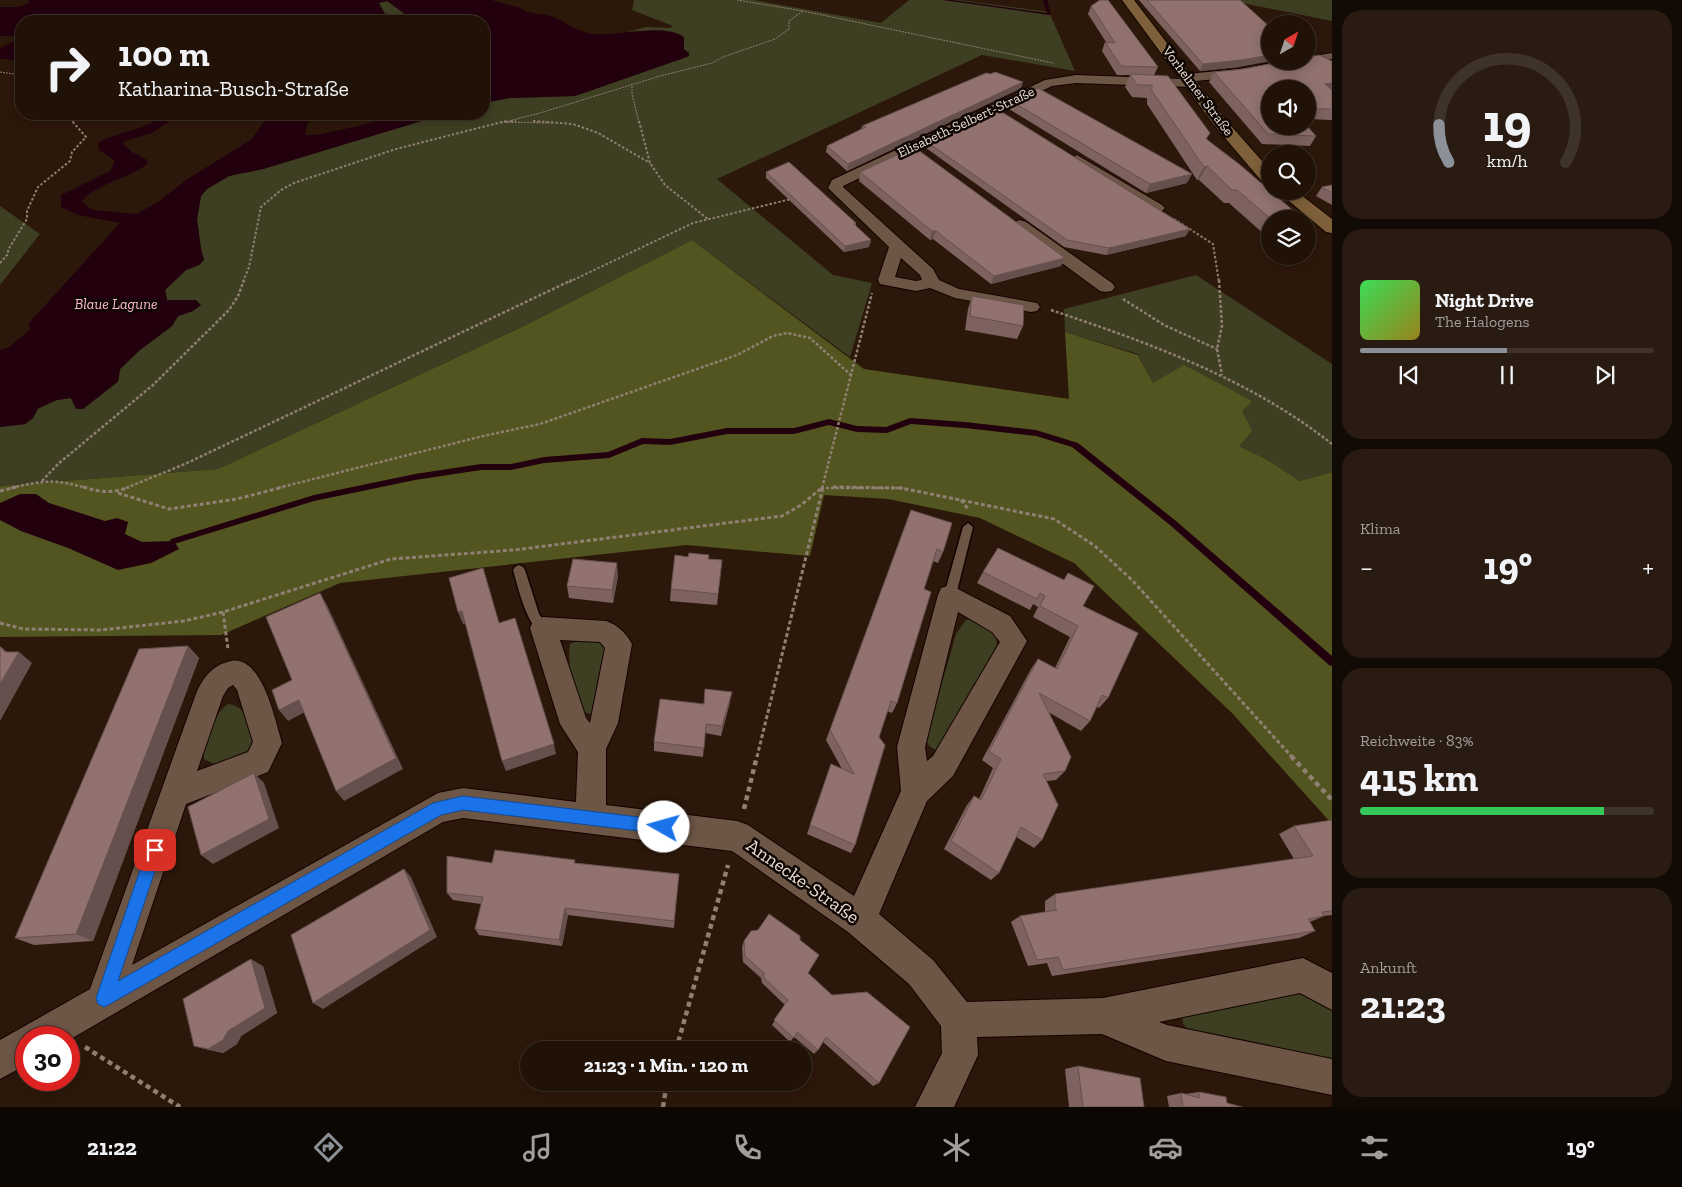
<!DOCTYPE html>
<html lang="de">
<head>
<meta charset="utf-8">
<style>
	:root { --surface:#211208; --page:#291b12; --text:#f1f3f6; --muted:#a29e9c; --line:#3e3229; --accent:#8c9099 }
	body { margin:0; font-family:"Zilla Slab",serif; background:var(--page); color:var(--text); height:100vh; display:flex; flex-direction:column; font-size:19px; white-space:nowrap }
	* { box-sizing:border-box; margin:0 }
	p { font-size:16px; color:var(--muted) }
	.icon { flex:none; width:28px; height:28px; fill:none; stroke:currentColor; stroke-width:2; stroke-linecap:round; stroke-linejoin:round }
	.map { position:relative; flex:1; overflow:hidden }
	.side { display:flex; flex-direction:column; gap:10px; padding:10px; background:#120a04; width:350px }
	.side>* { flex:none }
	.banner { position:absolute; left:15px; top:15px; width:475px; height:105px; border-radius:20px; box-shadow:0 2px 12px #0003,0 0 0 1px var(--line); background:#211208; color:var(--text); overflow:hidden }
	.needle { width:32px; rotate:39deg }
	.tools { position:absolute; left:1261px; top:15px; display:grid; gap:10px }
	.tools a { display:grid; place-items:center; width:55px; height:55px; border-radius:50%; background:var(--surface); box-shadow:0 2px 12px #0003,0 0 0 1px var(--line); font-size:25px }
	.speed { position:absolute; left:15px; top:1026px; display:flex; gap:10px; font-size:25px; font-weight:700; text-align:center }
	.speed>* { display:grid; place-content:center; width:65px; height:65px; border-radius:50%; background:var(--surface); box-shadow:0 2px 12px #0003,0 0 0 1px var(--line); line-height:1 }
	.speed .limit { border:8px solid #d22; background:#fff; color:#111 }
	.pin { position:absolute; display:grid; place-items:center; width:42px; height:42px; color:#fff; margin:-21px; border-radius:10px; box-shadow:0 2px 8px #0006 }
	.me { position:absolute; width:55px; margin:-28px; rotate:277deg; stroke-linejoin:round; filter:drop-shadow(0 0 4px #0008) }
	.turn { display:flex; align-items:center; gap:18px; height:105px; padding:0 20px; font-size:22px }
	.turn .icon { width:65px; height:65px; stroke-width:2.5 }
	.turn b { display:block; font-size:35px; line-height:42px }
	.big { font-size:38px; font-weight:700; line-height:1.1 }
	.side .widget { flex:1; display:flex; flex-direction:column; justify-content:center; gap:8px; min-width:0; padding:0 18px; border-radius:20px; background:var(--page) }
	.side .dial { align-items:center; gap:0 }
	.dial svg { height:130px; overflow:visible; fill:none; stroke:var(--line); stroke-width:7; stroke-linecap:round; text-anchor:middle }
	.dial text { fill:var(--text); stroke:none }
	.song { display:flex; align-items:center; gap:15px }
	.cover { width:60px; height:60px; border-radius:8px; background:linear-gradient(135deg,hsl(130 70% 55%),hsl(50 70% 35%)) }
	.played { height:5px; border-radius:2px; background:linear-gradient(90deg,var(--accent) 50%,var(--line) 50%) }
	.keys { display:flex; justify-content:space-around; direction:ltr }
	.heat { display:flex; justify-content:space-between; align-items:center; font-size:28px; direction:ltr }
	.charge { height:8px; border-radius:4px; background:linear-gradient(90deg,#34c759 83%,var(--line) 0) }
	.trip { position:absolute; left:520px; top:1041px; width:292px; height:50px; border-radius:25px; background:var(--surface); box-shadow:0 2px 12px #0003,0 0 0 1px var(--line); font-weight:700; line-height:50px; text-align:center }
	.tabs { display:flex; height:80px; justify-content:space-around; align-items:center; background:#0d0703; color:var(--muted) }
	.tabs .icon { width:35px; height:35px }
	.tabs .active { color:var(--accent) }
	.tabs b { font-size:22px; color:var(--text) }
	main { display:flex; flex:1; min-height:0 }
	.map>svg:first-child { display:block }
	.green { fill:#3d3e22 }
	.forest { fill:#535520 }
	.water { fill:#23000e }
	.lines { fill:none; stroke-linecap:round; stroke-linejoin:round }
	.stream { fill:#23000e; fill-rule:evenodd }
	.lane-casing { stroke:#130300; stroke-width:3 }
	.street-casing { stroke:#130300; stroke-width:2 }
	.secondary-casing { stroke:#130300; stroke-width:2 }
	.path-far4 { stroke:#907f73; stroke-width:1; stroke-dasharray:2 1; stroke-linecap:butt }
	.path-far3 { stroke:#907f73; stroke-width:2; stroke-dasharray:2.5 2; stroke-linecap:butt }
	.path-far2 { stroke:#907f73; stroke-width:2.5; stroke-dasharray:3 2; stroke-linecap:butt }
	.path-far1 { stroke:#907f73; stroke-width:3; stroke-dasharray:4 2.5; stroke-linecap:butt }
	.path { stroke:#907f73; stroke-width:4.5; stroke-dasharray:5 4; stroke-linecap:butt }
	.lane { fill:#6e5647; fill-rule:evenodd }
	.street { fill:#6e5647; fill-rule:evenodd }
	.secondary { fill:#7e613a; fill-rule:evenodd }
	.wall { fill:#7d625f }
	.shaded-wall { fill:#66504e }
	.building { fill:#91726f; stroke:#66504e }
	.route { fill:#1a73e8; stroke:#114b97 }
	.labels { text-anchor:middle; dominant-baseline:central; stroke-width:5; stroke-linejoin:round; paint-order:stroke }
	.far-street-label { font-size:14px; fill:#ebddd4; stroke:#0e0602 }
	.far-water-label { font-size:15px; font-style:italic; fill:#fdb9cf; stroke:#0e0602 }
	.near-street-label { font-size:19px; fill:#ebddd4; stroke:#0e0602 }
</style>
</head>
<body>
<main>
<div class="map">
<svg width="1332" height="1107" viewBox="0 0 1332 1107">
	<rect width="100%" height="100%" fill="#2c180a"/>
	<!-- green -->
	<g class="green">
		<path d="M634 0H754L881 23 909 0H959L1049 12 1075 71 982 55 717 179 833 275 872 283 850 357 692 240 526 325 218 469 0 486V427L25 424 33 418 38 409 57 400 71 398 76 409H83L118 382 120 369 140 350 172 326 178 316 193 311 196 300H167L165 290 186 270 199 265 204 260 201 249 197 219 201 196 207 189 229 176 263 169 437 116 484 114V103L509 98 575 96 689 56 658 31 628 32 646 27 670 28 673 26 632 10Z"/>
		<path d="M1231 0H1332V21L1232 1Z"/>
		<path d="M387 1 405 14 450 21H389L378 3Z"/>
		<path d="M0 206 40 234 0 285Z"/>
		<path d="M1196 275 1332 364V472L1300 481 1264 458 1239 446 1242 411 1252 400 1153 383 1138 354 1065 332 1064 309Z"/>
		<path d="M977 619 996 634 997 647 943 746 936 750 929 746 926 739 956 634 966 620Z"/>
		<path d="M580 639 596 641 605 646 607 659 597 709 591 714C588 713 585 713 583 711 570 701 568 659 570 644Z"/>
		<path d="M228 704C248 706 259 733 249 750 243 760 228 763 218 766L204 759C204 739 211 717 228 704Z"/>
		<path d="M1293 993 1315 994 1332 1011V1058L1327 1059 1189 1030 1183 1024 1182 1016Z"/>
	</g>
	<!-- forest -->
	<path class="forest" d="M692 240 864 369 1069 399 1065 332 1138 355 1153 383 1184 365 1252 401 1242 411 1252 431 1239 446 1264 458 1300 481 1332 472V824L1232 713 1074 563 980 518 888 499 824 495 810 556 687 545 340 583 221 635 0 637V486L218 469 526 325Z"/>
	<!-- water -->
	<g class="water">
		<path d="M29 0H492C501 3 509 5 518 7 521 8 524 11 528 12 535 14 543 14 551 16 565 21 576 32 593 34 619 37 662 22 684 37V49L689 53V56L684 58 575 96 509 98 484 103V21H450L405 14 387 1 379 3 389 21H21V63L7 59H0V48L13 42 19 36H0V7H19L29 3Z"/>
		<path d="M164 114H180L152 133 125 141 123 144 132 152 147 160V164C129 179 92 185 82 202L92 210 136 214 158 202 189 178 252 139 264 122V114H316L307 124 305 135H316L359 126 379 120 388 114H445L263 169 229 176 207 189 201 196 197 219 201 249 204 260 199 265 186 270 165 290 167 300H196L201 305 193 311 178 316 172 326 140 350 120 369 118 381 83 409H76L71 398 57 400 38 408 33 418 25 424 0 427V350L9 347 30 330 29 323 120 223 78 215 61 207V195L110 171 115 161 99 150 98 143C119 130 145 132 164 114Z"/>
		<path d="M20 494H36L49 503 105 521 117 518 128 522 125 534 142 542 174 541 179 549 151 563 118 570 68 548 21 531 0 520V503Z"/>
	</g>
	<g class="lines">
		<!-- stream -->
		<g class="stream">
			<path d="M943 0H953L1047 13 1043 0H1047L1051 14 1049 15Z"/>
			<path d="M910 418 965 422 1036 430 1078 443 1176 521 1332 656V666L1329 665 1170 525 1072 447 1036 436 965 428 911 424 887 433 857 432 829 425 794 434H727L670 445 643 444 609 458 544 463 511 470H481L415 480 314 501 174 544 170 541 171 539 314 495 415 474 481 464H511L544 457 608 452 642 438 670 439 727 428H794L829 419 857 426 886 427Z"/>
		</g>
		<!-- lane casing -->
		<g class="lane-casing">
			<g id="lane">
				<path d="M968 523 973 527 956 595 954 598H946L944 595 963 527Z"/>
				<path d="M519 565 523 567 525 570 539 614 549 628 547 632C529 638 517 583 513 570L515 567Z"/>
			</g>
		</g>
		<!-- street casing -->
		<g class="street-casing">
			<g id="street">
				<path d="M1332 53V59L1239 77 1195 81 1196 83 1194 86 1190 87 1076 83 1052 86 843 186V187L933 269 939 280 959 289 1037 303 1040 307 1037 311 1031 312 955 298 930 288 916 291 880 284 878 280 889 247 828 188 832 180 1045 80 1076 75 1182 79 1183 75 1187 74 1239 69 1283 61H1308V57ZM901 258 920 275 922 280 916 281 895 277Z"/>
				<path d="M1077 155 1162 205 1165 208 1162 211H1152L1072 162 1070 159Z"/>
				<path d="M1020 220 1026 222 1112 283 1115 287 1112 291 1106 292 1100 291 1014 228 1012 225 1014 222Z"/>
				<path d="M950 585 1010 616 1027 641 953 776 927 801 879 914 933 960 967 1002 1103 998 1303 958 1332 973V1010L1300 993 1159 1022 1167 1025 1332 1059V1095L1166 1061 1102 1034 977 1037 978 1055 954 1107H915L942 1053 941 1026 909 984 848 932 732 851 463 818 443 822 69 1040V1038H26V1065L0 1079V1040L90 989 197 691C204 677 211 667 227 662 261 649 275 720 282 743L268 772 186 804 132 965 438 793 463 788 576 802 578 752 560 724 530 628 534 620 543 617 606 621C618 625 626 633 632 644L618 723 606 749V805L737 821 748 825 854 896 901 791 897 747 938 595 941 588ZM958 612 992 632 1000 642 933 756 927 761 925 747ZM560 640 600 642 605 648 590 723 586 718ZM233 685 237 690 253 742 248 752 197 771 223 696 228 688Z"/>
			</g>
		</g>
		<!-- secondary casing -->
		<g class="secondary-casing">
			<g id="secondary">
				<path d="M1122 0H1134L1225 119 1270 170V184L1264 183 1259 178 1214 125Z"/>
				<path d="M1277 191H1296L1332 219V233L1326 232Z"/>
			</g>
		</g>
		<!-- path-far4 -->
		<g class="path-far4">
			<path d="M737 0 803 11 1053 63"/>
			<path d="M0 72 21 75"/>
			<path d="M632 86V94L639 123"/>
			<path d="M66 114 74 123"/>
			<path d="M506 122 553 123"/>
			<path d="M501 123 540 113 660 76 712 63 723 57 775 39 789 29V21L803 11"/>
		</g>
		<!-- path-far3 -->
		<g class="path-far3">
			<path d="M533 121 573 124 598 133 650 163"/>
			<path d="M639 121 650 163 665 185 708 219"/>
			<path d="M506 122 516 121"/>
			<path d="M1174 219 1213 244 1219 282"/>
			<path d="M0 263 8 254V250L27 219V211L38 187 70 161 72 152 86 137 72 121"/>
			<path d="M243 282 249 267 261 207 281 190 294 183 396 149 506 121"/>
			<path d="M569 282 693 223 791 199"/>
		</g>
		<!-- path-far2 -->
		<g class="path-far2">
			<path d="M1219 280 1222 326 1217 349 1222 375"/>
			<path d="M1123 299 1164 325 1217 349"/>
			<path d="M1051 310C1149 343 1250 379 1332 444"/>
			<path d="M42 481 58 464 153 385 229 310 238 296 244 280"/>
			<path d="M11 488C45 480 53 479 87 488"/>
			<path d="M126 488 185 464 572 280"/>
			<path d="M278 488 483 436 540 424 737 355 773 336 787 333 810 338 852 376"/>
			<path d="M821 488H903"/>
			<path d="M822 488 872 293"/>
		</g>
		<!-- path-far1 -->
		<g class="path-far1">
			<path d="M83 487C100 492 112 494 129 487"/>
			<path d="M833 487 901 488 1054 519 1095 546 1132 580 1292 757"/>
			<path d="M0 491 16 487"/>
			<path d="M118 493 169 509 237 499 283 487"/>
			<path d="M961 500 969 510"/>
			<path d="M223 612 228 649"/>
			<path d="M0 623 23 629 101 630 184 621 223 612 391 559 514 550 782 516 801 505 823 487"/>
			<path d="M757 757 823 487"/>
		</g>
		<!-- path -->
		<g class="path">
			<path d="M1291 756 1332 800"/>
			<path d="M744 809 757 756"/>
			<path d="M85 1047 180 1107"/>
			<path d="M676 1050 728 865"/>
			<path d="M663 1107 667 1082"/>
		</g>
		<!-- lane -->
		<use href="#lane" class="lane"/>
		<!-- street -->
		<use href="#street" class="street"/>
		<!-- secondary -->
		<use href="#secondary" class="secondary"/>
	</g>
	<!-- wall -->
	<g class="wall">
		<path d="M1139 0H1240L1239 67 1200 71Z"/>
		<path d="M1091 6 1158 67 1154 75 1207 139 1303 219H1270V235L1266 236 1229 203H1224L1199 180H1197L1147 104V98L1132 97 1125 87 1130 75H1117L1102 51 1105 42H1106L1088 14Z"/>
		<path d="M1332 61V120L1308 119V89H1270L1316 136 1310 146 1262 144 1209 82 1214 72Z"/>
		<path d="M1021 88 847 171 826 152 827 146 861 129 862 126Z"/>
		<path d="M1011 101 1187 183 1146 193 1009 109Z"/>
		<path d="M927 142 1186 236 1106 255 1064 247 926 148Z"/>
		<path d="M766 172 856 223V226L871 240 869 247 844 252 766 178Z"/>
		<path d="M860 172 1065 258 1061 266 991 284 933 239 930 240 859 181Z"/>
		<path d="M1332 185V205L1316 196 1322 187Z"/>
		<path d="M972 296 1023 326 1017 339 965 330 968 309Z"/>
		<path d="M911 510 943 552 938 563 933 561 924 589 897 703 892 713 887 711 879 737 855 845 851 853 807 834 831 764 842 769 826 740Z"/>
		<path d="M709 559 722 560 717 605 670 601 671 589Z"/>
		<path d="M983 572 1083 606 1108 698 1099 708 1097 707 1090 721 1081 731 1050 713 1065 771 1056 780 1047 781 1042 840 1034 848 1016 837 999 873 991 880 944 849 967 805 974 796 979 799 993 768 982 760 1031 669 1038 659 1055 668 1070 637 1033 617 1038 607 1033 604 1030 610 977 583Z"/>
		<path d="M618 576 613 603 569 598 567 586Z"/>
		<path d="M188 646 199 658 93 941 34 945 15 938Z"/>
		<path d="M730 702 721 736 705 733 703 757 654 751V742L704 704Z"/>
		<path d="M1332 820V915L1324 916 1310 922 1315 931 1299 938 1052 976 1047 963 1028 966 1011 922 1020 916 1045 912V901L1055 894 1294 859 1279 834 1294 826Z"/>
		<path d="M575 860V863L679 874 674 928 568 915 562 946 479 935 475 929 481 904 453 900 447 893 492 863Z"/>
		<path d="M800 940 808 973 879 1083 873 1086 823 1042 818 1050 814 1054 794 1037 790 1042 772 1025 785 1005 762 983 761 978 743 962 742 947 744 941Z"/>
		<path d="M263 966 277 1013 241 1036 237 1044 223 1053 209 1050 194 1046Z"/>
		<path d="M1078 1066 1144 1107H1069L1065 1069Z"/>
		<path d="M1199 1092 1227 1103 1242 1107H1169L1167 1096 1181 1093 1185 1094Z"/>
	</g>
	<!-- shaded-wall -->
	<g class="shaded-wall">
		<path d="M1270 55V61H1271L1239 67 1200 71 1203 64Z"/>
		<path d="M1023 82 1021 88 847 171 848 164Z"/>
		<path d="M1332 83V92L1325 84Z"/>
		<path d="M1207 166 1199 180H1197L1204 167Z"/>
		<path d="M1192 174 1187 183 1146 193 1150 184Z"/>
		<path d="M1190 229 1186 236 1106 255 1109 248Z"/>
		<path d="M932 231H936L933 239 930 240Z"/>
		<path d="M871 240 869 247 844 252 845 246Z"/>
		<path d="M1065 258 1061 266 991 284 994 276Z"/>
		<path d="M617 563 618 576 613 603 612 590Z"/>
		<path d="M320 593 327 605 403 769 344 801 336 791Z"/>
		<path d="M462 611 467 623 463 624 458 612Z"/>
		<path d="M188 646 199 658 93 941 76 934Z"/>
		<path d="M1 647 15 658 19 652 32 663 0 721V684L5 652Z"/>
		<path d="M732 692 730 702 721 736 722 726Z"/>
		<path d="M299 700 307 711 288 721 279 710Z"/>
		<path d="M554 744 556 754 506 771 502 761Z"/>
		<path d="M254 773 264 783 279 828 213 864 201 855Z"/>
		<path d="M404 869 411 877 437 937 323 1009 313 1003Z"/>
		<path d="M565 908 568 915 562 946 559 940Z"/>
		<path d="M251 959 263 966 277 1013 241 1036 237 1044 223 1053 208 1049Z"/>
	</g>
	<!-- building -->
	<g class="building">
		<path d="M1100 0H1108L1158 67 1121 66 1105 42 1115 43 1091 6Z"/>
		<path d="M1147 0H1240L1270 27V55L1242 60 1203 64Z"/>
		<path d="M1319 55 1332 61V83L1325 84 1332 90V109H1308V89H1270V126H1307L1316 136 1268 134 1214 72 1244 69 1285 61H1308V57Z"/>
		<path d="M995 72 1023 82 848 164 827 146 866 127 862 126 986 73 991 74Z"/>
		<path d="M1130 74 1168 76 1210 133 1206 139 1239 164 1303 219H1271L1237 190H1232L1207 166 1204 167 1152 91V85H1137Z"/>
		<path d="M1038 88 1192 174 1150 184 1011 101Z"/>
		<path d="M997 109 1190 229 1109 248 1067 240 927 142Z"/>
		<path d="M914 147 1065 258 994 276 936 231H932L860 172Z"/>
		<path d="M789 162 856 223 854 224 871 240 845 246 766 172Z"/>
		<path d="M1332 185V193L1322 187Z"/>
		<path d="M972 296 1024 305 1023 326 970 316Z"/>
		<path d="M911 510 952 523 943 552 937 549 924 589 931 592 897 703 891 701 879 737 885 745 855 845 810 825 831 764 854 774 830 730Z"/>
		<path d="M998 548 1064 580 1068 573 1094 586 1083 606 1138 633 1108 698 1102 695 1090 721 1039 693 1071 757 1065 771 1043 774 1058 805 1042 840 1021 827 999 873 951 841 974 796 981 800 1001 759 989 751 1038 659 1057 669 1078 626 1040 606 1045 596 1040 593 1037 599 983 572Z"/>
		<path d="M689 553 709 555 708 559 722 560 718 594 671 589 675 555 688 557Z"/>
		<path d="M573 559 617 563 612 590 567 586Z"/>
		<path d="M483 568 499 623 515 618 554 744 502 761 462 611 458 612 449 578Z"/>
		<path d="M320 593 396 758 336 791 299 700 279 710 272 690 292 680 266 617Z"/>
		<path d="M188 646 76 934 15 938 139 649Z"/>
		<path d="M0 647H1L5 652H19L0 684Z"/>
		<path d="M705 689 732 692 722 726 706 724 704 748 654 742 660 699 704 704Z"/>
		<path d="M254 773 269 819 201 855 188 807Z"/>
		<path d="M1332 820V911L1322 912 1324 916 1308 919 1315 931 1063 970 1058 957 1037 960 1020 916 1057 910 1055 909V894L1313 856 1294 826Z"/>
		<path d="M495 850 575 860 574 863 679 874 674 921 565 908 559 940 475 929 483 897 447 893V856L492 863Z"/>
		<path d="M404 869 430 930 313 1003 291 935Z"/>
		<path d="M769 914 800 936V940L819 955 808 973 832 995 867 992 910 1027 879 1083 826 1037 818 1050 797 1032 794 1038 774 1020 788 1000 764 978V973L745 956 744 941 751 931 758 930Z"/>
		<path d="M251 959 265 1008 228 1031 223 1040 208 1049 194 1046 183 999Z"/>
		<path d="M1078 1066 1140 1078 1144 1107H1083Z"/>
		<path d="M1199 1092 1226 1097 1227 1103 1242 1107H1183L1181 1093 1200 1098Z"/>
	</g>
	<!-- route -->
	<path class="route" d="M463 796 664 820 669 822 671 827 669 832 664 834 463 810 441 815 110 1004 104 1007 98 1004 96 998 149 844 155 842 160 844 162 850 118 981 433 803Z"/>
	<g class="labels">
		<!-- far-street labels -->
		<g class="far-street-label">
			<text transform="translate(1198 91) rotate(53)">Vorhelmer Straße</text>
			<text transform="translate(966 122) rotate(-25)">Elisabeth-Selbert-Straße</text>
		</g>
		<!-- far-water labels -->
		<g class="far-water-label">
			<text x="116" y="304">Blaue Lagune</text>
		</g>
		<!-- near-street labels -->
		<g class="near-street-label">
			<text transform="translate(803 881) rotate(35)">Annecke-Straße</text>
		</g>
	</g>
</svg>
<div class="tools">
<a><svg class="needle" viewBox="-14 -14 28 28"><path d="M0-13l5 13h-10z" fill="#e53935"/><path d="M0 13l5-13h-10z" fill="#a29e9c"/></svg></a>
<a><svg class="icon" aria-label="sound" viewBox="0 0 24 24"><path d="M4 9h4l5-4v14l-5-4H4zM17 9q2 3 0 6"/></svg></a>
<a><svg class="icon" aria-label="search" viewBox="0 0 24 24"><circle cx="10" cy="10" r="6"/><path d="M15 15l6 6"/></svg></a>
<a><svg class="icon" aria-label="layers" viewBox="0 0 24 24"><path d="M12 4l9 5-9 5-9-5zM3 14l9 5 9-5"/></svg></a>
</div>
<div class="speed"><div class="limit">30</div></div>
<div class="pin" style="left:155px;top:850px;background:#d93025"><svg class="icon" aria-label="arrive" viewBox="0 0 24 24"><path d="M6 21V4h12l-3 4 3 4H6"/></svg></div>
<svg class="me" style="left:664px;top:827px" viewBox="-20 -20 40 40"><circle r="19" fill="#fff"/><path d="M0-13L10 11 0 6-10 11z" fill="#1a73e8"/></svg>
<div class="trip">21:23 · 1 Min. · 120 m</div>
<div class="banner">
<div class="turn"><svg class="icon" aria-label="right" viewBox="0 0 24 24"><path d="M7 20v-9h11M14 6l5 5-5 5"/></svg><div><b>100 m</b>Katharina-Busch-Straße</div></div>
</div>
</div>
<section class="side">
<div class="widget dial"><svg viewBox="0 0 100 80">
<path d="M14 69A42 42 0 1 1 86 69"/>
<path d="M14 69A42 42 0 0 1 8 46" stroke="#8c9099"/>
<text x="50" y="56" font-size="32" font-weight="700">19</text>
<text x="50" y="72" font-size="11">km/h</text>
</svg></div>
<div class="widget">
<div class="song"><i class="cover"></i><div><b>Night Drive</b><p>The Halogens</p></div></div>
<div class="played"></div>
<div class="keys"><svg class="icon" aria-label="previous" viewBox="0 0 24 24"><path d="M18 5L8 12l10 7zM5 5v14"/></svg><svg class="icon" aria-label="pause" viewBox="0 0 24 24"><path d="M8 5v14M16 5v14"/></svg><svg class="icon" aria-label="next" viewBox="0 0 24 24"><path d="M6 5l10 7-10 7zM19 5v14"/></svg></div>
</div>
<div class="widget"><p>Klima</p>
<div class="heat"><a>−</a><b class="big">19°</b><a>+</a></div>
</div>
<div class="widget"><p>Reichweite · 83%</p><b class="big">415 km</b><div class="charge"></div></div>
<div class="widget"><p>Ankunft</p><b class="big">21:23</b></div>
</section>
</main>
<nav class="tabs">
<b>21:22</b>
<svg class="icon active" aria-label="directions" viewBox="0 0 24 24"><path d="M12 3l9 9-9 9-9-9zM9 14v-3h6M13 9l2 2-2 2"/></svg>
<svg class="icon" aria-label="music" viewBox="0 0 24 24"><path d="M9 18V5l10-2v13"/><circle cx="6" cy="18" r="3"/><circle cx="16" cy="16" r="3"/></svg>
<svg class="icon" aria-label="phone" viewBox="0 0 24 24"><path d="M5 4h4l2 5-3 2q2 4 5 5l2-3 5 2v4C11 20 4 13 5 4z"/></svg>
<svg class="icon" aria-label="climate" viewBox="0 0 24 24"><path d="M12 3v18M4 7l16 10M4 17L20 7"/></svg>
<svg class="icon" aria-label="car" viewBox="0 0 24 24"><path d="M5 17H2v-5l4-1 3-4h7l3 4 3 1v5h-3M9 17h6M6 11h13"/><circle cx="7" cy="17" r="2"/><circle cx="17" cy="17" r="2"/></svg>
<svg class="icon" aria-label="filters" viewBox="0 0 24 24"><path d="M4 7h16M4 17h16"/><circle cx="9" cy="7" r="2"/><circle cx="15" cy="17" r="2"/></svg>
<b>19°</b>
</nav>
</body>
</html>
